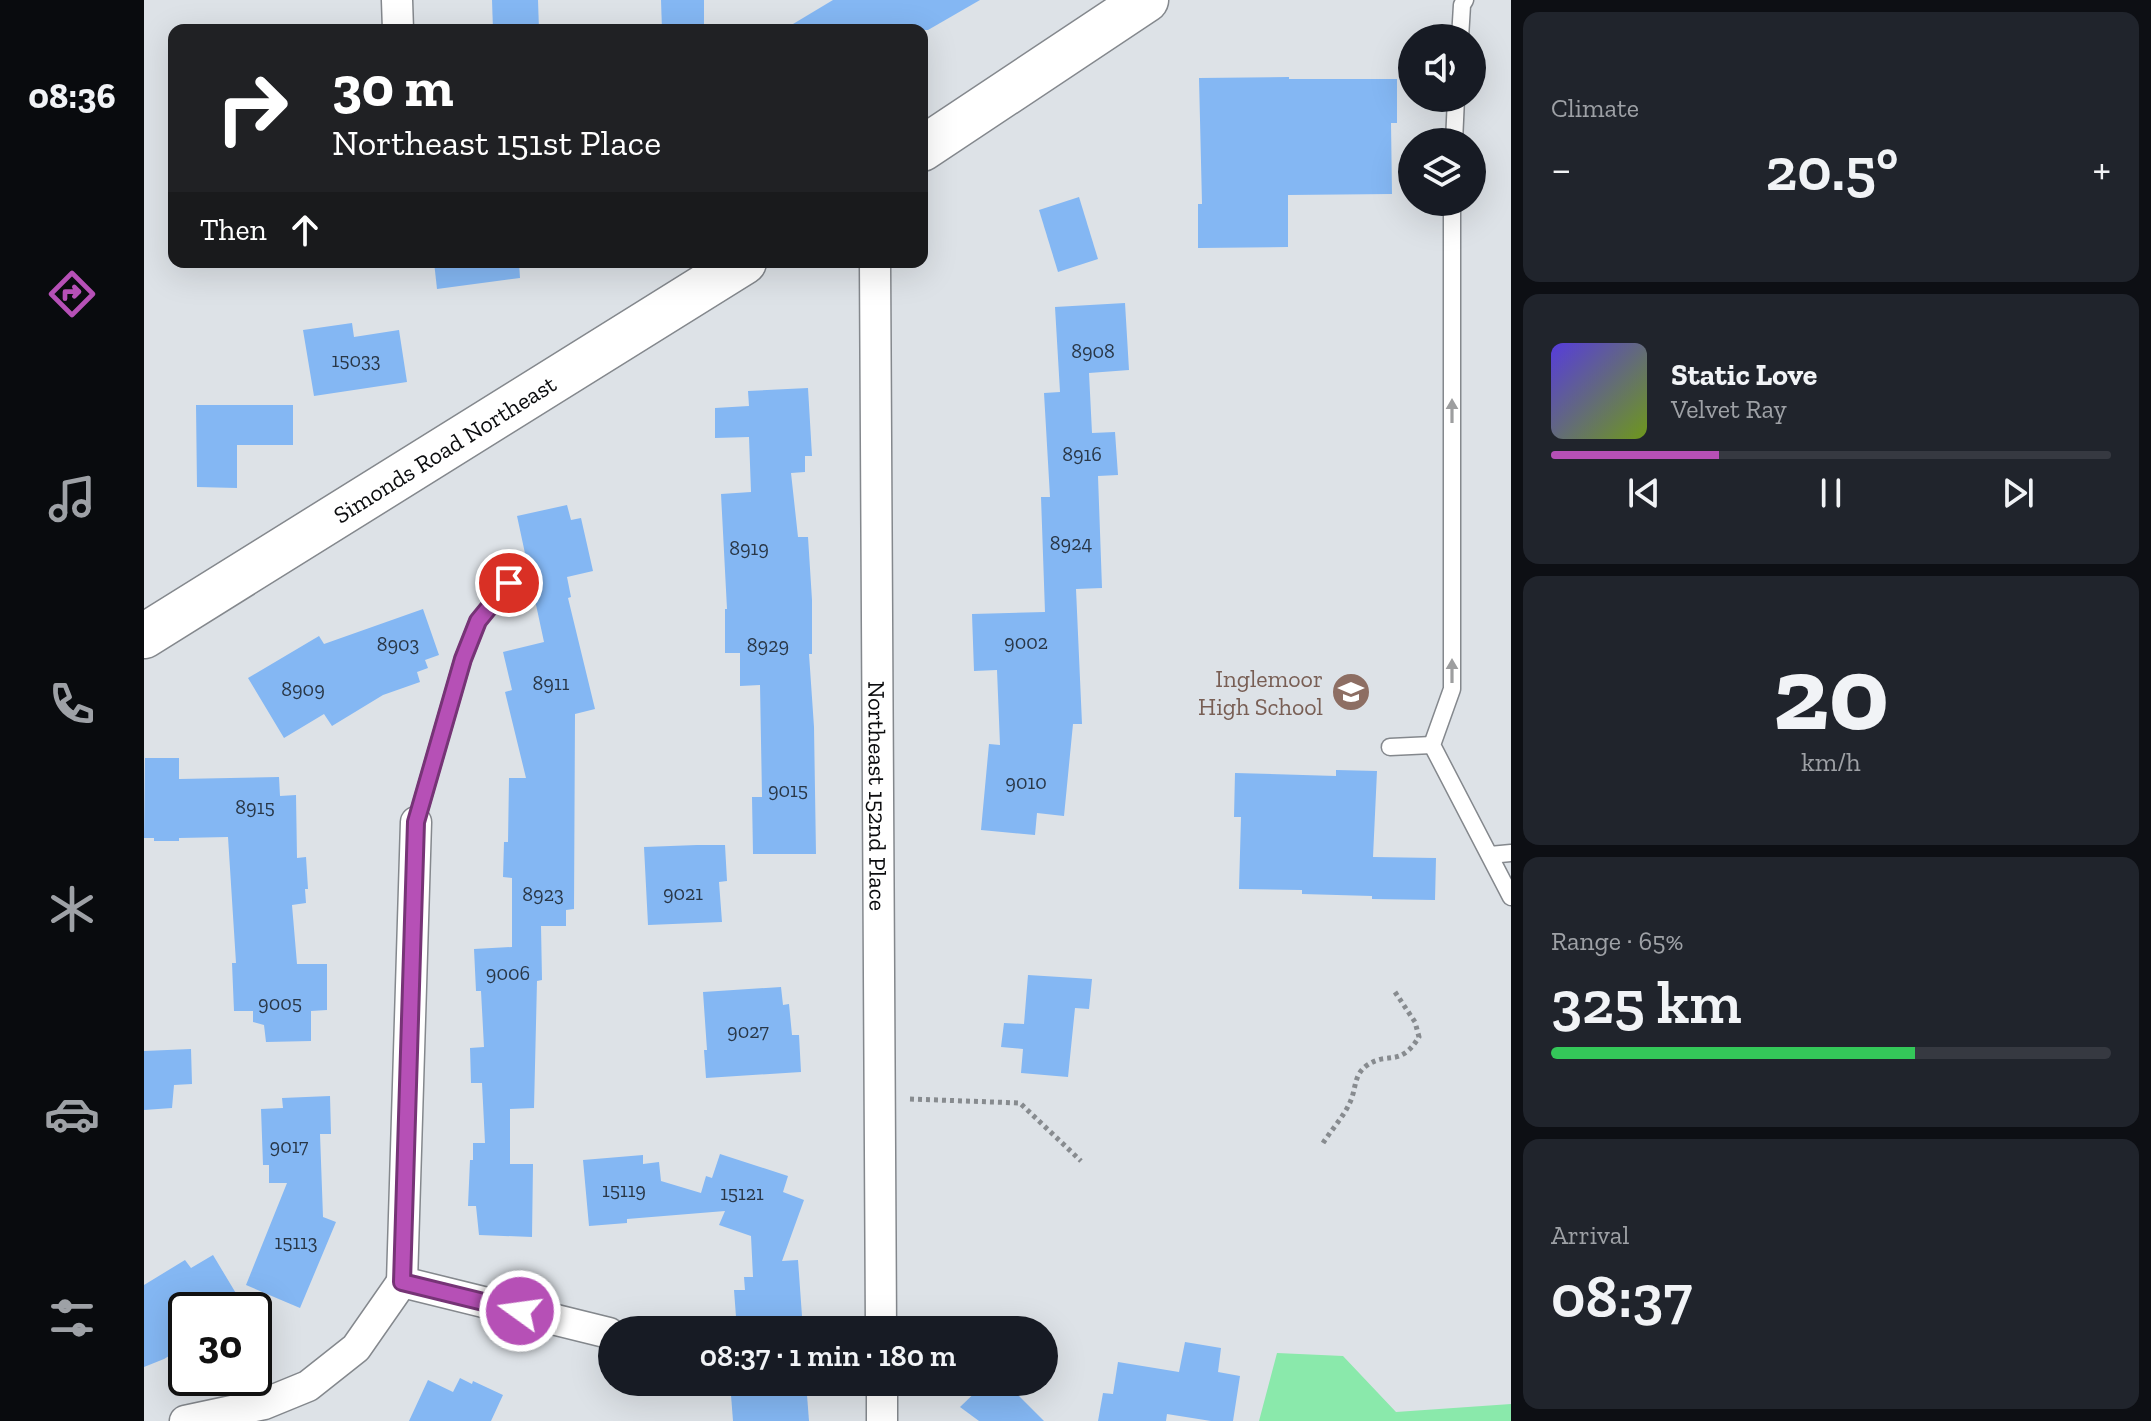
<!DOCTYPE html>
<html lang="en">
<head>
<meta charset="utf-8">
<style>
	:root { --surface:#171b24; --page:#20242c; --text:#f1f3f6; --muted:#9ea1a6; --line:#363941; --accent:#b650b6 }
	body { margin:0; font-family:"Zilla Slab",serif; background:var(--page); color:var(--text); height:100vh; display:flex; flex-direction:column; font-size:30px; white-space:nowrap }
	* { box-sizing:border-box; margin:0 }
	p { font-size:26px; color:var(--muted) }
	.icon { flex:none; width:44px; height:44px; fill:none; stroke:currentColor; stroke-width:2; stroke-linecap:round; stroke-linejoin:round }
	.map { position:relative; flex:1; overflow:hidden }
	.side { display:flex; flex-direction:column; gap:12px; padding:12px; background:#0d0f14; width:640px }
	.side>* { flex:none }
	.guide { position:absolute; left:24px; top:24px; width:760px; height:244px; border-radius:16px; box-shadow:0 8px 32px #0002; background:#202124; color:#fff; overflow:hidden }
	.fabs { position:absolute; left:1254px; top:24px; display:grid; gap:16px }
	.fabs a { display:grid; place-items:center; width:88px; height:88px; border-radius:50%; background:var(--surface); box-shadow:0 8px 32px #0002; font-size:40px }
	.speed { position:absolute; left:24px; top:1292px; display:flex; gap:16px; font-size:40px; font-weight:700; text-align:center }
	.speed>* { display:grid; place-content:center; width:104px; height:104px; border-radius:50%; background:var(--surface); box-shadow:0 8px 32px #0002; line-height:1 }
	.speed .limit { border:4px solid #111; border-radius:12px; background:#fff; color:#111 }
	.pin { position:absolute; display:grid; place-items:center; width:68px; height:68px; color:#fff; margin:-34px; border:4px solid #fff; border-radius:50%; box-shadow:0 2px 8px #0007 }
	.me { position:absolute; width:88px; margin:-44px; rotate:284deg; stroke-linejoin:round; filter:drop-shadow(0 0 6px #0008) }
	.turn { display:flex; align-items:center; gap:28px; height:168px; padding:0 32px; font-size:36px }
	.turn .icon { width:104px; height:104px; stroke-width:2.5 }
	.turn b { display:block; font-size:56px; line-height:68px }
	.then { display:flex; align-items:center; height:76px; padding:0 32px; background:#0003; gap:16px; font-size:30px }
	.big { font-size:60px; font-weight:600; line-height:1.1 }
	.side .tile { flex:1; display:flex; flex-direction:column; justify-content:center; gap:12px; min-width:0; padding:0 28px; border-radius:16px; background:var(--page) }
	.side .dial { align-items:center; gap:0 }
	.dial b { font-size:104px; line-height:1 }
	.song { display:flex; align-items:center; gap:24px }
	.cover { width:96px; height:96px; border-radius:12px; background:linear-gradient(135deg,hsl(250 70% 55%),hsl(80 70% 35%)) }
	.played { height:8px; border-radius:4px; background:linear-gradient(90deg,var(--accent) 30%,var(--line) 30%) }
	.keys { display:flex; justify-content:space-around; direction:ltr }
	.heat { display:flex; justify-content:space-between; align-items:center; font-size:44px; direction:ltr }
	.charge { height:12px; border-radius:6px; background:linear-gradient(90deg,#34c759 65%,var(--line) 0) }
	.trip { position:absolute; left:454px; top:1316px; width:460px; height:80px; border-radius:40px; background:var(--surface); box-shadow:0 8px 32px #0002; font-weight:600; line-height:80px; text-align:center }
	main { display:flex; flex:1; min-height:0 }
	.tab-bar { display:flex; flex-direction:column; width:144px; justify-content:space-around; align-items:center; background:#090b0e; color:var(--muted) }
	.tab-bar .icon { width:56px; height:56px }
	.tab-bar .active { color:var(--accent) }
	.tab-bar b { font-size:36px; color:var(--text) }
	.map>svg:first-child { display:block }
	.green { fill:#8ae9ab }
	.building { fill:#84b7f3 }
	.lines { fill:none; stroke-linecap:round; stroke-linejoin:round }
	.lane-casing { stroke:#84888d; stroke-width:19 }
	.street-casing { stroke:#84888d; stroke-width:33 }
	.secondary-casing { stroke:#84888d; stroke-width:47 }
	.path { stroke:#878b8f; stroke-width:5; stroke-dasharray:4 4; stroke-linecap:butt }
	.lane { stroke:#fff; stroke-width:16 }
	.street { stroke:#fff; stroke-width:30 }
	.secondary { stroke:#fff; stroke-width:44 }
	.oneway { fill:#9d9e9f }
	.route-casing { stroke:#763476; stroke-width:20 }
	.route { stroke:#b650b6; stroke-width:14 }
	.labels { text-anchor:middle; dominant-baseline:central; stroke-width:8; stroke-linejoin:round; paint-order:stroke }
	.number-label { font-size:20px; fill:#293747 }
	.street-label { font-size:24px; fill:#0b0c0e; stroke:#dde2e7 }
	.education-label { font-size:24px; fill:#785e54; stroke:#dde2e7; text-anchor:end }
</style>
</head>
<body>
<main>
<nav class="tab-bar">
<b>08:36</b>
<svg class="icon active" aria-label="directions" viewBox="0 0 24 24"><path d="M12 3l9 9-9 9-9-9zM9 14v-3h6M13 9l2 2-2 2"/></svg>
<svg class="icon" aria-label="music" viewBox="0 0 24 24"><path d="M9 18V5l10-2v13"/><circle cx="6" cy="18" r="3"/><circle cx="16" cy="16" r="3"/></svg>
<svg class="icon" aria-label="phone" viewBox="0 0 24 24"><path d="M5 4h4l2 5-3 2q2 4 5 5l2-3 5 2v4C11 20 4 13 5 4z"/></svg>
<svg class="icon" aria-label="climate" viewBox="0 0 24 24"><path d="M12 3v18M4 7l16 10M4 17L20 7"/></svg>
<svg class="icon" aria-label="car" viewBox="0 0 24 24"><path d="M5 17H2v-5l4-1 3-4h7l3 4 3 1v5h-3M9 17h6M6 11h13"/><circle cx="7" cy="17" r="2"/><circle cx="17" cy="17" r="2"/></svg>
<svg class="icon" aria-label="filters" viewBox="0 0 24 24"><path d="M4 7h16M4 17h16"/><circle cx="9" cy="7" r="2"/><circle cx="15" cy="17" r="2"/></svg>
</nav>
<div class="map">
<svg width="1367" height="1421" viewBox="0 0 1367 1421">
	<rect width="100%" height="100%" fill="#dde2e7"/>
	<!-- green -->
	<path class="green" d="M1133 1353 1199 1356 1252 1412 1367 1404V1421H1115Z"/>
	<!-- building -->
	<g class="building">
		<path d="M348 0H394L395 30H349Z"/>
		<path d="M517 0H560V30H518Z"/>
		<path d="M689 0H836L784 30H639Z"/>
		<path d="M1145 77V79H1253V123H1247L1248 194 1144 195V247L1054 248V204H1058L1055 78Z"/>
		<path d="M935 197 954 259 914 272 895 210Z"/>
		<path d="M290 262H375L376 278 293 289Z"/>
		<path d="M981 303 985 370 945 373 948 433 971 432 974 475 954 476 958 588 932 589 938 724H929L920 816 893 813 891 835 837 830 845 744 856 745 853 670 830 671 828 614 901 612 897 497H906L900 393 916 392 911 307Z"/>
		<path d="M208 323 210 337 255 330 263 382 170 396 159 330Z"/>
		<path d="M664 388 668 456H661V472L647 473 654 537H664L668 600V654H665L670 727 672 854H609L608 797H618L616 685 596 686V653H581V609H583L577 494 607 492 605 437 571 438V408L605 406 604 391Z"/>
		<path d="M52 405H149V445H93V488L53 487Z"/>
		<path d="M423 505 427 520 437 518 449 571 423 577 427 597 424 598 451 709 431 714 430 909 422 910V926H397L398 980 393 981 390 1108 366 1109V1164H389L388 1237 335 1235 332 1206H324L326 1160H329V1143H341L338 1083H327L326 1048 340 1047 337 991H332L330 949 368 947V878L359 877 360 842H364L365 778H382L361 692 368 690 359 652 400 642 373 516Z"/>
		<path d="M279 609 295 655 281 660 284 668 273 672 276 682 239 695 188 726 180 714 140 738 104 678 175 636 180 644Z"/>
		<path d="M1 758H35V779L135 777 136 796 152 795 153 858 162 857 164 889H161L162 903 148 905 153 964H183V1010L167 1011V1041L122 1042 120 1025 109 1022V1011H90L88 963H92L84 837 35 838V841H10V838H0Z"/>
		<path d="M1192 770 1233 771 1229 857 1292 858 1291 900 1228 899V896L1158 894V890L1095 889 1097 817H1090L1091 773 1192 776Z"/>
		<path d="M553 845H581L583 881 575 882 578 922 504 925 500 847Z"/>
		<path d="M884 975 948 979 945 1009 931 1008 924 1077 877 1073 879 1049 857 1047 860 1023 880 1024Z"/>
		<path d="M637 987 639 1005 645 1004 648 1035H655L657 1072 562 1078 560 1050H563L559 992Z"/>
		<path d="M47 1049 48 1084 30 1085 28 1108 0 1110V1051Z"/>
		<path d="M186 1096 187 1134H176L179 1217 192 1222 156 1308 102 1285 143 1183H125V1165H119L117 1109 139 1108 138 1098Z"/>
		<path d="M576 1154 644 1176 639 1192 660 1200 638 1261 654 1260 659 1330H593L590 1290H601L600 1277H609L607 1236 575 1225 581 1211 483 1219V1223L445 1226 439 1160 499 1155V1164L515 1162 517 1181 557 1193 562 1176 568 1178Z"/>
		<path d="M69 1255 102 1310H42V1346L20 1359 0 1367V1285L41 1260 47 1268Z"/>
		<path d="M1041 1342 1077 1348 1074 1372 1096 1376 1089 1421H1067L1023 1414 1022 1421H954L959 1393 969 1394 974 1362 1035 1372Z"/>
		<path d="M316 1378 328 1384 329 1381 359 1395 347 1421H265L284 1380 309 1392Z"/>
		<path d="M586 1382H662L665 1421H589Z"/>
		<path d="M842 1382H861L900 1421H835L816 1407Z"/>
	</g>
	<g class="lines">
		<!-- lane casing -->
		<g class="lane-casing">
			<g id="lane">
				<path d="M1316 38 1318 5 1321 0"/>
				<path d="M1310 142 1312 98"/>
				<path d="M1308 202V689L1288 745 1367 897"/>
				<path d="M1246 747 1288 745"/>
				<path d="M272 822 319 659 334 621 365 583"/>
				<path d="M1346 855 1367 853"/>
			</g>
		</g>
		<!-- street casing -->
		<g class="street-casing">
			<g id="street">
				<path d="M253 0 254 30"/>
				<path id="s1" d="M731 262 737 1330"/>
				<path d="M258 1282 272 822"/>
				<path d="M738 1382V1421"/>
				<path d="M41 1421 120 1404 164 1386 212 1348 258 1282 465 1333"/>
			</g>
		</g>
		<!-- secondary casing -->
		<g class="secondary-casing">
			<g id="secondary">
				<path d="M778 149 1002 0"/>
				<path id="s2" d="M0 636 600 262"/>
			</g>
		</g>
		<!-- path -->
		<g class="path">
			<path d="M766 1099 876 1103 937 1161"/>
			<path d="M1179 1143C1188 1129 1201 1115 1207 1100 1212 1088 1210 1075 1222 1066 1244 1050 1255 1069 1275 1037L1271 1022 1251 992"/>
		</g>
		<!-- lane -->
		<use href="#lane" class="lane"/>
		<!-- street -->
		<use href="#street" class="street"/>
		<!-- secondary -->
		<use href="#secondary" class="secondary"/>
	</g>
	<!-- one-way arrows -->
	<defs><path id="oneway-solid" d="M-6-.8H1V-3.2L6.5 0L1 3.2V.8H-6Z" transform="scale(2)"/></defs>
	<g class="oneway">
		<use href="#oneway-solid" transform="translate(1308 411) rotate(-90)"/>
		<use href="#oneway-solid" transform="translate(1308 671) rotate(-90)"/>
	</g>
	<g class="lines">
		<!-- route casing -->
		<g class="route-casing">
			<path id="route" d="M365 583 334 621 319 659 272 822 258 1282 376 1311"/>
		</g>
		<!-- route -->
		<use href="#route" class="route"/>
	</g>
	<!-- icons -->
	<defs>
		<g id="school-disc" transform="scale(2)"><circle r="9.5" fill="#8d6e63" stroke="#dde2e7"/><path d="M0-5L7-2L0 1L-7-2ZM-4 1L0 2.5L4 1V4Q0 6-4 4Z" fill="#fff"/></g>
	</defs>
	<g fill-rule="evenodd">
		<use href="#school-disc" x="1207" y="692"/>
	</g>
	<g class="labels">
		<!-- number labels -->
		<g class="number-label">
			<text x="949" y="351">8908</text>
			<text x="212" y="360">15033</text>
			<text x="938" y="454">8916</text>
			<text x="927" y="543">8924</text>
			<text x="605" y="548">8919</text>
			<text x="882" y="642">9002</text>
			<text x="254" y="644">8903</text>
			<text x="624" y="645">8929</text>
			<text x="407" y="683">8911</text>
			<text x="159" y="689">8909</text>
			<text x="882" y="782">9010</text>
			<text x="644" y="790">9015</text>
			<text x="111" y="807">8915</text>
			<text x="539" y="893">9021</text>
			<text x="399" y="894">8923</text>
			<text x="364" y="973">9006</text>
			<text x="136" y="1003">9005</text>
			<text x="604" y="1031">9027</text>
			<text x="145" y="1146">9017</text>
			<text x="480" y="1190">15119</text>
			<text x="598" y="1193">15121</text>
			<text x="152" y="1242">15113</text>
		</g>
		<!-- street labels -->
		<g class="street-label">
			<text stroke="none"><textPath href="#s2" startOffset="354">Simonds Road Northeast</textPath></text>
			<text stroke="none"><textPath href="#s1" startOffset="534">Northeast 152nd Place</textPath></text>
		</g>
		<!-- education labels -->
		<g class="education-label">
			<text x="1179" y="678">Inglemoor<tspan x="1179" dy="28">High School</tspan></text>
		</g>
	</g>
</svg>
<div class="fabs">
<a><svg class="icon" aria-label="sound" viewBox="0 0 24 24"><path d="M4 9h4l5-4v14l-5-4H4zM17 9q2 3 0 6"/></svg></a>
<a><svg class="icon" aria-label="layers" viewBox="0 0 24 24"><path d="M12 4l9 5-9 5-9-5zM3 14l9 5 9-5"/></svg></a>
</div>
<div class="speed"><div class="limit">30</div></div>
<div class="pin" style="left:365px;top:583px;background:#d93025"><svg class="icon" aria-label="arrive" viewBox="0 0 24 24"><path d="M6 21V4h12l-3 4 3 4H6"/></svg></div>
<svg class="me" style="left:376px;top:1311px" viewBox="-20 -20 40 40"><circle r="17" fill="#b650b6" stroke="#fff" stroke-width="3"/><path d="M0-11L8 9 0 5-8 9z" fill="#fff"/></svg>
<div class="trip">08:37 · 1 min · 180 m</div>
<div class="guide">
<div class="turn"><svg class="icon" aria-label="right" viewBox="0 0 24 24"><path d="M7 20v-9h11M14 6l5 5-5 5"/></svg><div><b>30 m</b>Northeast 151st Place</div></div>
<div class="then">Then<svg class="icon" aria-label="ahead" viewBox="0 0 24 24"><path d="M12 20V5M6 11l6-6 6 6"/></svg></div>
</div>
</div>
<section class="side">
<div class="tile"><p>Climate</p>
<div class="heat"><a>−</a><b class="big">20.5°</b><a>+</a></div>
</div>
<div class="tile">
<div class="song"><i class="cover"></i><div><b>Static Love</b><p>Velvet Ray</p></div></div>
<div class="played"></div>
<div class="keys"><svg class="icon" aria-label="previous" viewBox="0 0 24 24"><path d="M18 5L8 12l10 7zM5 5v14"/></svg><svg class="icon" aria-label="pause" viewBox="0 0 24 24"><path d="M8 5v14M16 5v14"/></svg><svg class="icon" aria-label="next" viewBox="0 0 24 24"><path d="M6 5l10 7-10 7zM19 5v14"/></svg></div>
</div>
<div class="tile dial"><b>20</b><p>km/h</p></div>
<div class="tile"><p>Range · 65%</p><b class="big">325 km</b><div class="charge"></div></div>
<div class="tile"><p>Arrival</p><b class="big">08:37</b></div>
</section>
</main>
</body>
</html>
